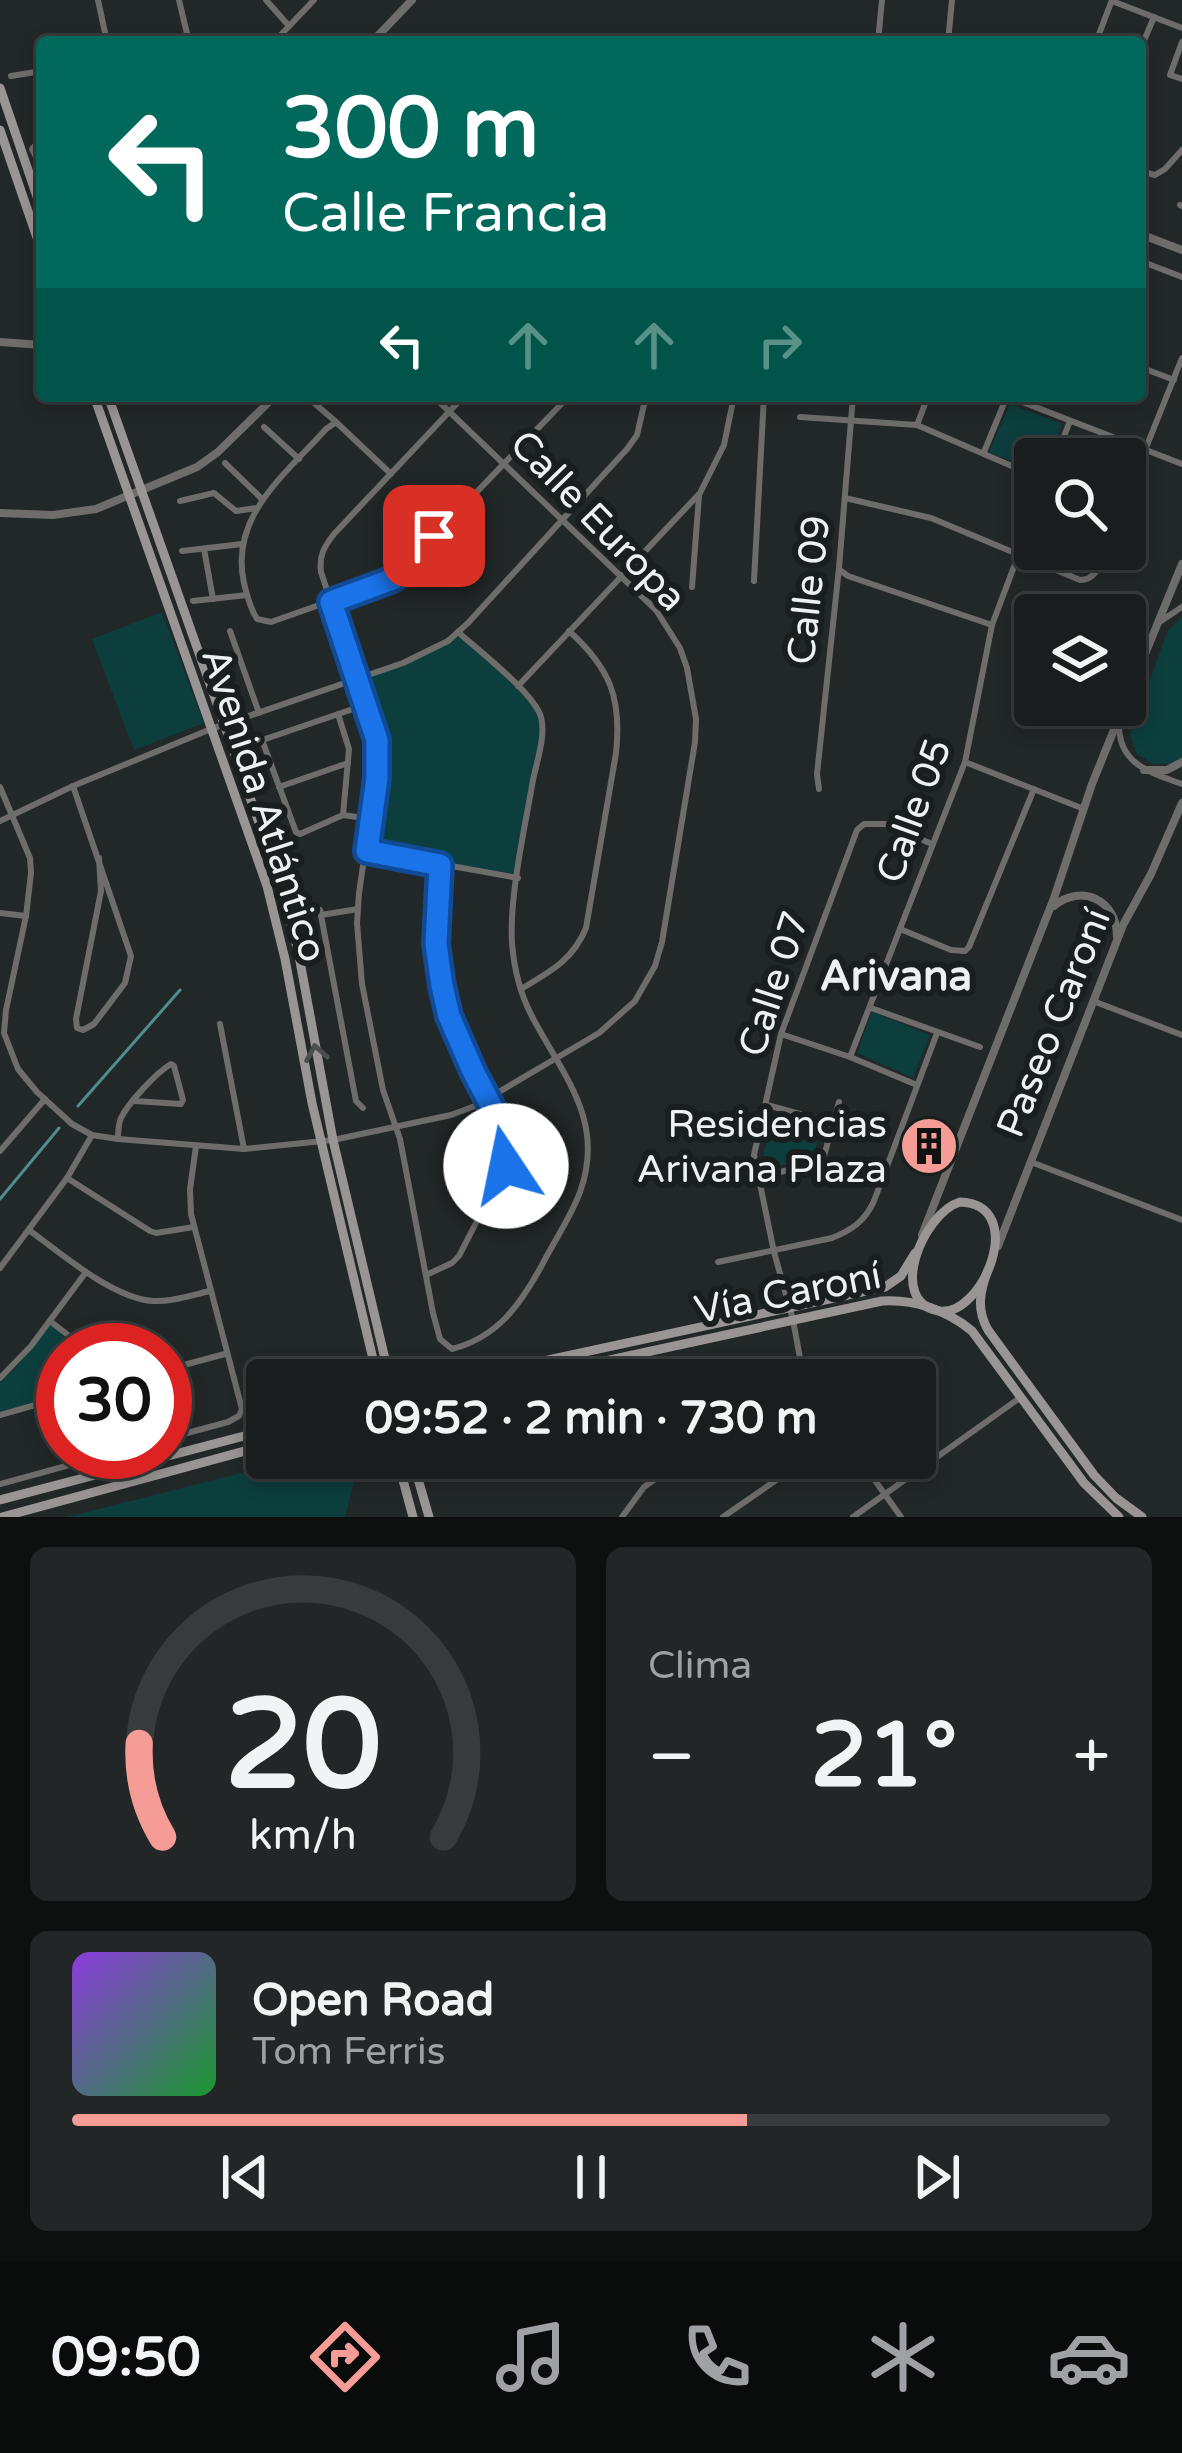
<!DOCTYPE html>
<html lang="es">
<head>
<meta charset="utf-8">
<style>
	:root { --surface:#1a1d1d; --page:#232626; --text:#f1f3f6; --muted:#9fa2a4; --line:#383b3b; --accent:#f59c96 }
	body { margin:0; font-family:"Varela Round",sans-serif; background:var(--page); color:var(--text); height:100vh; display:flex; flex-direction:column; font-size:45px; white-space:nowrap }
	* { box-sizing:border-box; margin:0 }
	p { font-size:39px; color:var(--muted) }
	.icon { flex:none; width:66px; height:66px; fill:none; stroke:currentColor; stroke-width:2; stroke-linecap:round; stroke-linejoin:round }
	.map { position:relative; height:1517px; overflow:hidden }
	.details { display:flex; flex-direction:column; gap:30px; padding:30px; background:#0e1010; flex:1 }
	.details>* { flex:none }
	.guide { position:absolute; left:36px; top:36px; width:1110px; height:366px; border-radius:12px; box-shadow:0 6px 18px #0003,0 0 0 3px var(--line); background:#00695c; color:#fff; overflow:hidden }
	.buttons { position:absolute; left:1014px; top:438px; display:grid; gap:24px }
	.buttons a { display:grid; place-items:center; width:132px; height:132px; border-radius:12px; background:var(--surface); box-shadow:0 6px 18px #0003,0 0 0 3px var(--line); font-size:60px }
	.speed { position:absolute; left:36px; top:1323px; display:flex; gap:24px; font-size:60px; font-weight:700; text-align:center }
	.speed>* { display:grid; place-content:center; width:156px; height:156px; border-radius:50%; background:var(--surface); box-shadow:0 6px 18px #0003,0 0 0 3px var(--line); line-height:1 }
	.speed .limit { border:18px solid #d22; background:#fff; color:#111 }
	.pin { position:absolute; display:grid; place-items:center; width:102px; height:102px; color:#fff; margin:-51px; border-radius:24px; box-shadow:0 6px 18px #0006 }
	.me { position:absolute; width:132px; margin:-66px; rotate:349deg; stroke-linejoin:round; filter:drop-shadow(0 0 9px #0008) }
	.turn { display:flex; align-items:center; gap:42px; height:252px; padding:0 48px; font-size:54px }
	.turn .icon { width:156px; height:156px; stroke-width:2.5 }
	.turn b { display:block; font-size:84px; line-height:102px }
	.lanes { display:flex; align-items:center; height:114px; padding:0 48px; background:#0003; justify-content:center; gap:60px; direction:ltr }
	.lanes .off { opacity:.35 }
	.big { font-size:90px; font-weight:800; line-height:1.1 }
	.details .card { flex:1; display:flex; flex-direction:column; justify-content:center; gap:18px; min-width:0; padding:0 42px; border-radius:18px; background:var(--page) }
	.details .dial { align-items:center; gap:0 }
	.dial svg { height:312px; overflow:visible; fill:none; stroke:var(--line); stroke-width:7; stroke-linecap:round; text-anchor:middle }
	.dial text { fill:var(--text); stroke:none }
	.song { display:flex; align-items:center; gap:36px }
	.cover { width:144px; height:144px; border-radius:18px; background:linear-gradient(135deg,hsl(270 70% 55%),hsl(130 70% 35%)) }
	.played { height:12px; border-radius:6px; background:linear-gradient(90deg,var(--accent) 65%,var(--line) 65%) }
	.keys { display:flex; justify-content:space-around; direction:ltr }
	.heat { display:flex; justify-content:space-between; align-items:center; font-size:66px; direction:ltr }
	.details .tiles { flex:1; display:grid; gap:30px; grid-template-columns:1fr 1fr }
	.card:last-child { grid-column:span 2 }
	.trip { position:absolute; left:246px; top:1359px; width:690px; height:120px; border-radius:12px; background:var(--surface); box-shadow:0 6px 18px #0003,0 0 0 3px var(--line); font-weight:800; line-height:120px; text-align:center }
	.menu { display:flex; height:192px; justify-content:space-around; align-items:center; background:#0a0c0c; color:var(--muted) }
	.menu .icon { width:84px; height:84px }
	.menu .on { color:var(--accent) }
	.menu b { font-size:54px; color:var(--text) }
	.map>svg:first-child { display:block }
	.green { fill:#0c3e3d }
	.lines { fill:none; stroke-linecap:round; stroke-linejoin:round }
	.stream { stroke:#508e8e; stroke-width:3 }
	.minor { stroke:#6f6d6c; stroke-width:6 }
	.tertiary { stroke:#6f6d6c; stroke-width:8 }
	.secondary { stroke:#999594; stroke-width:9 }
	.oneway { stroke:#4c4e4d }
	.route-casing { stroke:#114b97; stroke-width:30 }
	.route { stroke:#1a73e8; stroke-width:21 }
	.labels { text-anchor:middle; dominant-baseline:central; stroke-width:12; stroke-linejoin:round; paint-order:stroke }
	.street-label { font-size:39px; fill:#edf1f1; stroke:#191e1e }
	.poi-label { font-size:39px; fill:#edf1f1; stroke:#191e1e; text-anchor:end }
	.neighbourhood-label { font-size:42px; font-weight:bold; fill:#edf1f1; stroke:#191e1e }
</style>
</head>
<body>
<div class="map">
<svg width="1182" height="1517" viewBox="0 0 1182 1517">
	<rect width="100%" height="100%" fill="#222727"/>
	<!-- green -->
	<g class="green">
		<path d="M1010 404 1062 424 1048 459H1035V471L989 452Z"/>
		<path d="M162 612 204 723 134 750 92 639Z"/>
		<path d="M1182 617V758L1170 764H1154L1137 754 1130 735 1168 630Z"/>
		<path d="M458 632 535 706 542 727 518 878 367 851 379 756 356 679 403 663Z"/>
		<path d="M872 1012 930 1035 913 1078 857 1053Z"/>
		<path d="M773 1116 822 1125C812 1168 809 1161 768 1167L763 1156Z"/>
		<path d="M51 1324 78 1350H63V1394L0 1412V1381L14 1370Z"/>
		<path d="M300 1458H360L345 1517H67Z"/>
	</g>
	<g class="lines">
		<!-- stream -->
		<g class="stream">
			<path d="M78 1106 180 990"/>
			<path d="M0 1199 59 1128"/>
		</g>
		<!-- minor -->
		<g class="minor">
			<path d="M98 0 107 42"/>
			<path d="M179 0 189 42"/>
			<path d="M266 0 289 26"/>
			<path d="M1112 1 1182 28"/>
			<path d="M274 42 314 0"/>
			<path d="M878 42 882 0"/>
			<path d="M948 42 952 0"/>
			<path d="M1096 42 1112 0"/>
			<path d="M1182 42 1170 75 1182 79"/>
			<path d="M1140 50 1154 17"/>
			<path d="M11 76 42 71"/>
			<path d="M42 138 32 149 42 168"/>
			<path d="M1140 171 1155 175 1165 169 1182 150"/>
			<path d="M1180 205 1182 206"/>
			<path d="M1140 263 1143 262 1182 277"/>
			<path d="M1140 367 1174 380"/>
			<path d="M306 396 335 421"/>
			<path d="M1007 396 1182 464"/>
			<path d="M800 417 917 425 1035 476"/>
			<path d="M917 425 928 396"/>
			<path d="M264 427 299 459"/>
			<path d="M984 452 1007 396"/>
			<path d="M1055 459 1070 421"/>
			<path d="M225 463 261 498"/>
			<path d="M391 474 336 422 326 429C286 474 229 516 244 583 247 596 250 608 257 619L271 622 393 579 569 396"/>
			<path d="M845 498 931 518 1080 580C1097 580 1100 563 1106 549"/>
			<path d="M1125 500 1182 358"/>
			<path d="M180 501 214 493 236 511 257 508"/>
			<path d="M204 549 213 599"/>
			<path d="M182 551 242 544"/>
			<path d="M841 571 848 576 992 625"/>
			<path d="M754 581 764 396"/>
			<path d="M692 587 699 496"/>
			<path d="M193 601 247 595"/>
			<path d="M1161 621 1182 607"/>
			<path d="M230 631 259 713"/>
			<path d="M458 632C478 650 534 693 541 717 546 735 537 761 533 780 525 827 509 897 512 943 514 970 522 999 535 1022 566 1079 605 1123 580 1192 571 1217 554 1241 542 1265 520 1305 498 1337 452 1349L440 1339 433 1313 400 1139 383 1090 362 984 357 923 359 893 379 756 377 741 321 572C319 555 324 547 334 534L464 396"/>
			<path d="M518 686 700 493 724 445 734 396"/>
			<path d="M338 714 349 749 343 815"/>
			<path d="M1119 721C1117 764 1149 772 1182 784"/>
			<path d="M262 740 296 832 300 834 343 815 370 819"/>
			<path d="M248 745 353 709"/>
			<path d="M965 762 1084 809"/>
			<path d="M73 786 131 956 125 983 94 1024 83 1030 77 1028 76 1019 101 891 99 858"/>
			<path d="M0 787 30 858 31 873 26 916 6 1010 4 1033 18 1069 37 1092 72 1124 92 1135 118 1139 244 1149 333 1140 451 1115 475 1106 599 1033 635 1001 655 966 662 942 695 742 696 719 687 668 680 648 656 610 433 396"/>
			<path d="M279 787 348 763"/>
			<path d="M819 789 817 774 839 568 853 396"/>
			<path d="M0 821 73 786 211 729 403 663 448 641 468 623 627 449 637 435 646 396"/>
			<path d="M368 851 518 878"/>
			<path d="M320 910 356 1101 363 1108"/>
			<path d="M0 913 26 916"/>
			<path d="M321 915 358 909"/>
			<path d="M900 929 951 950 965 951 969 947 1034 789"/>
			<path d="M521 989C550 972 573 960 586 928L616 753C622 698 610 668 569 631"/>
			<path d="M1093 1001 1182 1035"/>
			<path d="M871 1008 980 1047"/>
			<path d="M220 1024 244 1149"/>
			<path d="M781 1034 850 1057 917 1085"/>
			<path d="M850 1057 965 762 992 625 1035 511"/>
			<path d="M767 1105 833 1123"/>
			<path d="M118 1139C118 1132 118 1125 121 1118 128 1103 157 1072 171 1064L174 1066 183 1100 181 1104 135 1101"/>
			<path d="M0 1151 45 1099"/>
			<path d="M1031 1162 1182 1220"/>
			<path d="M758 1177 815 1164 824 1156 839 1102"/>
			<path d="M67 1178 150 1231 156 1233 194 1227"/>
			<path d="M29 1230C60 1253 114 1299 153 1301 172 1302 192 1295 210 1291"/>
			<path d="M718 1262 832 1238C852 1230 865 1221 874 1201L937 1033"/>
			<path d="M0 1268 67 1178 92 1135"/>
			<path d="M426 1275 452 1263 459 1256 505 1166 509 1140 449 1015 442 986 437 944 439 865"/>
			<path d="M50 1321 73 1339 81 1350"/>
			<path d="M165 1370 225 1354"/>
			<path d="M0 1378 31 1346 86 1272"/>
			<path d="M804 1380 793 1320 774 1252 754 1155 781 1034 857 830 864 824H885L932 844"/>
			<path d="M0 1415 63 1397"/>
			<path d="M165 1439 228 1422 239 1416 242 1409 191 1214 190 1189 196 1146"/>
			<path d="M859 1458 901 1517"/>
			<path d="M0 1484 117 1452"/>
			<path d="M622 1517 644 1487 685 1458"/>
			<path d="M723 1517 808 1458"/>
			<path d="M853 1517 1021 1397"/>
		</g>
		<!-- tertiary -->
		<g class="tertiary">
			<path d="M372 42 412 0"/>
			<path d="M1140 234 1182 250"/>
			<path d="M0 342 42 345"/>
			<path d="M0 513 53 515 96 509 197 467 218 452 275 396"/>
			<path d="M1125 703 1182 564"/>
			<path d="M1144 770H1167L1182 762"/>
			<path d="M1054 906C1081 883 1117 900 1117 936"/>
			<path d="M922 1235 1054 898 1092 784 1124 705"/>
			<path d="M998 1246 1123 925 1151 874 1182 803"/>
		</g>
		<!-- secondary -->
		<g class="secondary">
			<path d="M0 88 42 211"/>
			<path d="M0 130 42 252"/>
			<path d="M94 396 267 886 285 959 312 1103 378 1380"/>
			<path d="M108 396 280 882 299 956 333 1140 390 1380"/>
			<path d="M960 1202C1029 1204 983 1318 939 1311 886 1302 923 1213 960 1202Z"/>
			<path d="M988 1270C980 1291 976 1309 988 1330L1094 1475 1116 1498 1142 1517"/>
			<path d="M364 1380 373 1361"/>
			<path d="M456 1380 885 1287 901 1276 915 1253"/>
			<path d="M517 1380 882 1301C914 1299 947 1310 972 1331L1084 1483 1119 1517"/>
			<path d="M397 1458 413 1517"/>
			<path d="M412 1458 429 1517"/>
			<path d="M0 1500 267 1430"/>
			<path d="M2 1517 267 1445"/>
		</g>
	</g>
	<!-- one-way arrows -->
	<defs><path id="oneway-chevron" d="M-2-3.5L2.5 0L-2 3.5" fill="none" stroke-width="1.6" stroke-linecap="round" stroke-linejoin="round" transform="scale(3)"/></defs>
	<use class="oneway" href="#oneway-chevron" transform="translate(316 1053) rotate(-100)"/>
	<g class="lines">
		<!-- route casing -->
		<g class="route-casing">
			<path id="route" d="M434 536 393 579 331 602 377 740V778L367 851 440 865 436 944 442 986 449 1016 473 1071 509 1140 506 1166"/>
		</g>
		<!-- route -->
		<use href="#route" class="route"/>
	</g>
	<!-- icons -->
	<defs>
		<g id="building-disc" transform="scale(3)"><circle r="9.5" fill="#f59c96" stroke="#191e1e"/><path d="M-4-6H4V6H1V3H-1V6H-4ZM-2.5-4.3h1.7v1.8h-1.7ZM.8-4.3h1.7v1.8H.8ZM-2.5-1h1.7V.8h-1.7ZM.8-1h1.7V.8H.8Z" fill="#111"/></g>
	</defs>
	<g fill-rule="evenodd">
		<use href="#building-disc" x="929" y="1146"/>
	</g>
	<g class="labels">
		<!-- street labels -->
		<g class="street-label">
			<text transform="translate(598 521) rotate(46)">Calle Europa</text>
			<text transform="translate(809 590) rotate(-84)">Calle 09</text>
			<text transform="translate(264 805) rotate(72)">Avenida Atlántico</text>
			<text transform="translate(914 811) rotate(-70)">Calle 05</text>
			<text transform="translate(774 984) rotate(-72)">Calle 07</text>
			<text transform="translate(1054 1023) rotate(-68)">Paseo Caroní</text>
			<text transform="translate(788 1293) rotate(-11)">Vía Caroní</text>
		</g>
		<!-- poi labels -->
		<g class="poi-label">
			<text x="887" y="1124">Residencias<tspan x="887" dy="45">Arivana Plaza</tspan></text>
		</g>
		<!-- neighbourhood labels -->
		<g class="neighbourhood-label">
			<text x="896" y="976">Arivana</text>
		</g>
	</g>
</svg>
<div class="buttons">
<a><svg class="icon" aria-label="search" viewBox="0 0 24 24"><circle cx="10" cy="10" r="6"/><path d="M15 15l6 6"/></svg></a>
<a><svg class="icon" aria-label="layers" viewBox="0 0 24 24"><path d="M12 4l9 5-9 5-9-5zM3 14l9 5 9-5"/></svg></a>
</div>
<div class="speed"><div class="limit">30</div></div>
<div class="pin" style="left:434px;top:536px;background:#d93025"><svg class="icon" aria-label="arrive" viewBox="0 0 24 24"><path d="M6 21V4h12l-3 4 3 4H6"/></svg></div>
<svg class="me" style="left:506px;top:1166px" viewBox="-20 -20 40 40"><circle r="19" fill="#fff"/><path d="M0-13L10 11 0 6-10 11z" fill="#1a73e8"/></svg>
<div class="trip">09:52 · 2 min · 730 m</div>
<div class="guide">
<div class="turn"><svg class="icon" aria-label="left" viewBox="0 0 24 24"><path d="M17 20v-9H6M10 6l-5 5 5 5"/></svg><div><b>300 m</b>Calle Francia</div></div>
<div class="lanes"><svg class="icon" aria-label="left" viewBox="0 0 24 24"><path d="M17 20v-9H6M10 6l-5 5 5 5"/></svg><svg class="icon off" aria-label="ahead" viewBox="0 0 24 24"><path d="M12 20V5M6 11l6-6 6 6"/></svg><svg class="icon off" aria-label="ahead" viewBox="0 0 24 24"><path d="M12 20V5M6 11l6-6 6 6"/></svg><svg class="icon off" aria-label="right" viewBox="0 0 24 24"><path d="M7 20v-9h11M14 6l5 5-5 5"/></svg></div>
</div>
</div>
<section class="details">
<div class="tiles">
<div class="card dial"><svg viewBox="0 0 100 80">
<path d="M14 69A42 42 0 1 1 86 69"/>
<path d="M14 69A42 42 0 0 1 8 45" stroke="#f59c96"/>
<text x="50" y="56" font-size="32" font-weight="700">20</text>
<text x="50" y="72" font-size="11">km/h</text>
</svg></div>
<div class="card"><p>Clima</p>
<div class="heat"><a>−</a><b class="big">21°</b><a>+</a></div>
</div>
<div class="card">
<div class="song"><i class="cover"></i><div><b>Open Road</b><p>Tom Ferris</p></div></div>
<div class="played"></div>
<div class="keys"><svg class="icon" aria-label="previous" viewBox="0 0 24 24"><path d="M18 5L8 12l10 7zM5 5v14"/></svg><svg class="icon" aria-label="pause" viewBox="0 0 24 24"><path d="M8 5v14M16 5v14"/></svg><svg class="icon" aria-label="next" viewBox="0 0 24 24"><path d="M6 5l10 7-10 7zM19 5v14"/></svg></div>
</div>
</div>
</section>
<nav class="menu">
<b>09:50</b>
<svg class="icon on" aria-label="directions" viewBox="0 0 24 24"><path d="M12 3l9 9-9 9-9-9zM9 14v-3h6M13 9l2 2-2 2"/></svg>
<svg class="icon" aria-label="music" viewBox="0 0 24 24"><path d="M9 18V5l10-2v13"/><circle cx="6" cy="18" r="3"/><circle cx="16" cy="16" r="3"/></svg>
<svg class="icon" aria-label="phone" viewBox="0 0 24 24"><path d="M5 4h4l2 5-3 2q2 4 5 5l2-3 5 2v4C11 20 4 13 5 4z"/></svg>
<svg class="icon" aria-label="climate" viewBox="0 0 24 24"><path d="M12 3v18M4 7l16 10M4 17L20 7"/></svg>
<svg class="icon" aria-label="car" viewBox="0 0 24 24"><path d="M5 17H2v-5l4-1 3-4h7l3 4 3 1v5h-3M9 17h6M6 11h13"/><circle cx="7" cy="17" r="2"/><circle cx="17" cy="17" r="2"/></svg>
</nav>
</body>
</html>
